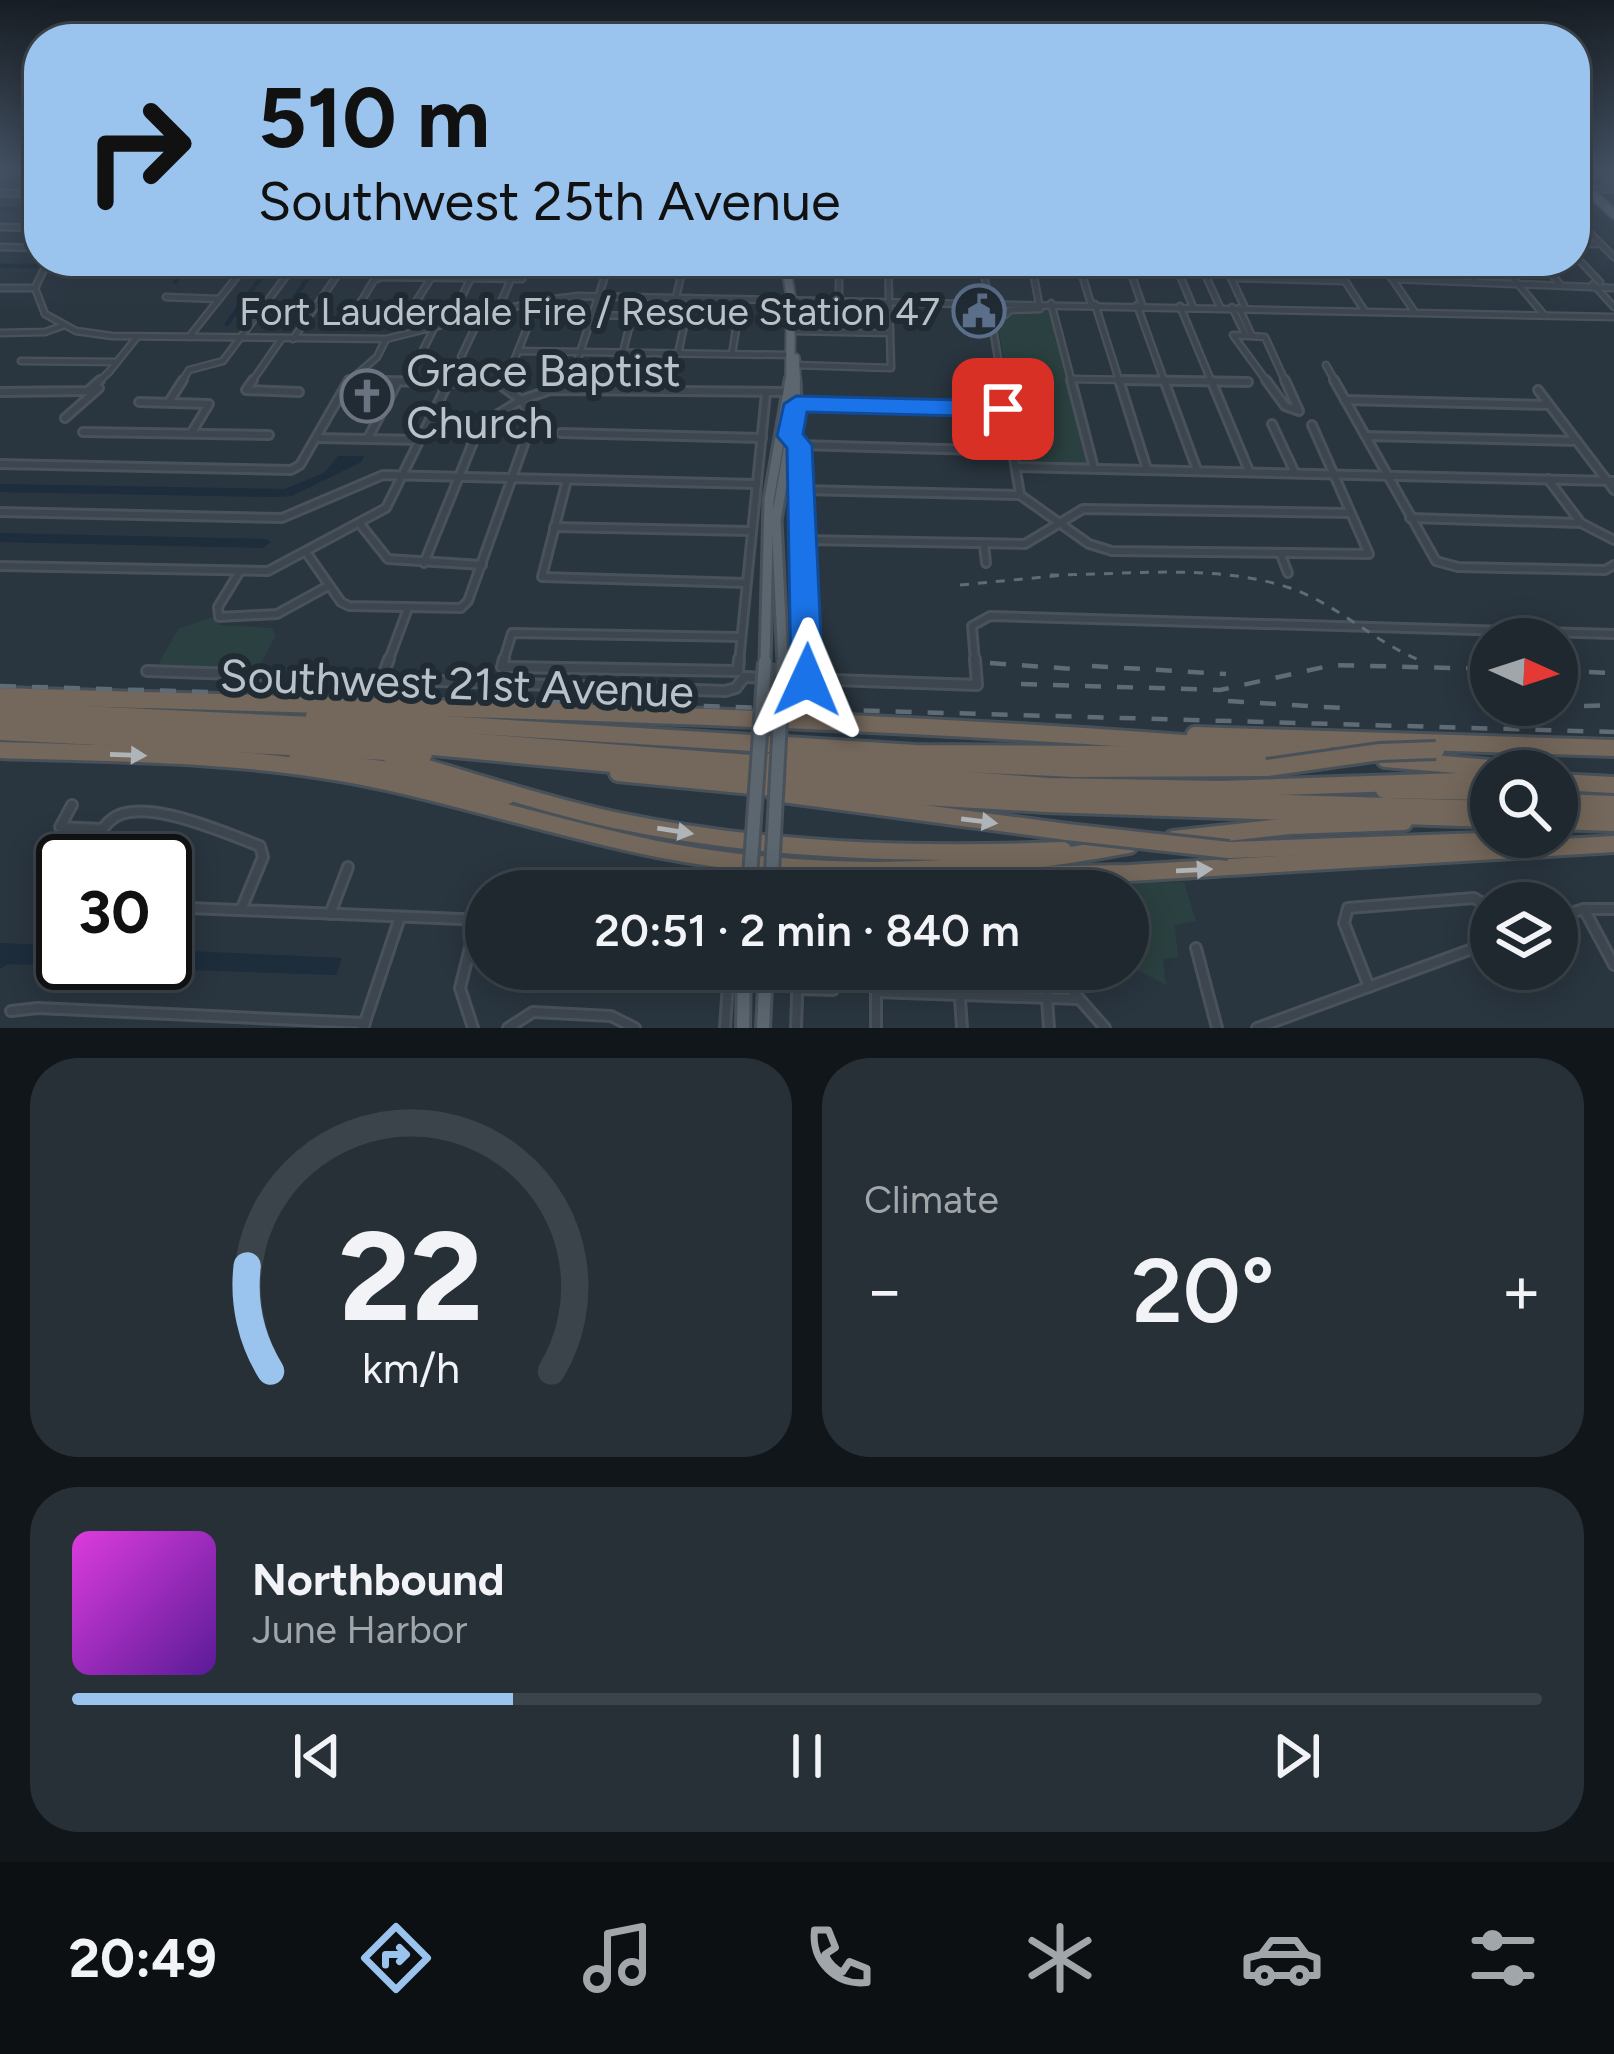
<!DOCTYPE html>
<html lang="en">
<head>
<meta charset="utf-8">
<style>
	:root { --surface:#1f282f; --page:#273037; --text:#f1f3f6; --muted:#a1a6aa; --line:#3c444b; --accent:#9ac4ed }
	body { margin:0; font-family:Figtree,sans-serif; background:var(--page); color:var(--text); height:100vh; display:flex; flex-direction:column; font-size:45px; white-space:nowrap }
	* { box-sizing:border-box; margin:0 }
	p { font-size:39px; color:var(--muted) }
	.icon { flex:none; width:66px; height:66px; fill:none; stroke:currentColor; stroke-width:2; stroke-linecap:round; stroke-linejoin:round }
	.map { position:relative; height:1028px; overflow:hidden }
	.details { display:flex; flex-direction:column; gap:30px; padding:30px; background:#11161a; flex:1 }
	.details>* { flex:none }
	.guide { position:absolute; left:24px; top:24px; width:1566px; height:252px; border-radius:48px; box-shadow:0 6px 30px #0003,0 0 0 3px var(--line); background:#9ac4ed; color:#111; overflow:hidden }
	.needle { width:78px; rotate:93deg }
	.buttons { position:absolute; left:1470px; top:618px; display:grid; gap:24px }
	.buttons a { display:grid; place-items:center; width:108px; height:108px; border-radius:50%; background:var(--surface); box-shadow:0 6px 30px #0003,0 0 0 3px var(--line); font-size:60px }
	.speed { position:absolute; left:36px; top:834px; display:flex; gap:24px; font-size:60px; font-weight:700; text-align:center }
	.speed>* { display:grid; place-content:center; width:156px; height:156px; border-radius:50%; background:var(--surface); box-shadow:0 6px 30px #0003,0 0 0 3px var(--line); line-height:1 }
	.speed .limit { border:6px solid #111; border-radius:18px; background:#fff; color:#111 }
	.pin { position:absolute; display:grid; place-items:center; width:102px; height:102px; color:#fff; margin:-51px; border-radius:24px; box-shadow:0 6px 18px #0006 }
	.me { position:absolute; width:132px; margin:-66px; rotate:1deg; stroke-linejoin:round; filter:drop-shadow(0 0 9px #0008) }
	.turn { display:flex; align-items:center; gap:42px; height:252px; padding:0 36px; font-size:54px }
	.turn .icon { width:156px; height:156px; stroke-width:2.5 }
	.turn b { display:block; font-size:84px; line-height:102px }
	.big { font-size:90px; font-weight:600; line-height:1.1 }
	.details .card { flex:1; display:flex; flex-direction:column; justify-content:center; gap:18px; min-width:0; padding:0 42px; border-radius:48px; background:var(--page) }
	.details .dial { align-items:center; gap:0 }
	.dial svg { height:312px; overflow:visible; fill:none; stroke:var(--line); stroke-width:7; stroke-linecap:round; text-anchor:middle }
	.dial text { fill:var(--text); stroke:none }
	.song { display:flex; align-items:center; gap:36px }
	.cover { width:144px; height:144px; border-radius:18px; background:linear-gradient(135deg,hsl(300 70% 55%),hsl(270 70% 35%)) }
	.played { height:12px; border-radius:6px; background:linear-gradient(90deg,var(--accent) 30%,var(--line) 30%) }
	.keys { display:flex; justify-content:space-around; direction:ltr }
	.heat { display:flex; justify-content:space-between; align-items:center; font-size:66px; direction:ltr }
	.details .tiles { flex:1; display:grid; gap:30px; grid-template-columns:1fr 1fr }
	.card:last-child { grid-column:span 2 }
	.trip { position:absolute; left:465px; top:870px; width:684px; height:120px; border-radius:60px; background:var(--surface); box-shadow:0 6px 30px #0003,0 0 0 3px var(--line); font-weight:600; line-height:120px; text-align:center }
	.dock { display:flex; height:192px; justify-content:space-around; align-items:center; background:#0c1013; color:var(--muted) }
	.dock .icon { width:84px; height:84px }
	.dock .current { color:var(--accent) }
	.dock b { font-size:54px; color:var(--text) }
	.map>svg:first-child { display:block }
	.green { fill:#2b4040 }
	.water { fill:#1d2d3c }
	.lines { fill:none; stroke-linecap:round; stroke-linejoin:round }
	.canal { stroke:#1d2d3c; stroke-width:4.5 }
	.minor-far2-casing { stroke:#49525b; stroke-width:9 }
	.minor-far1-casing { stroke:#49525b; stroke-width:12 }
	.minor-casing { stroke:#49525b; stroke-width:14 }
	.major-far2-casing { stroke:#49525b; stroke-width:12 }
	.major-far1-casing { stroke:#49525b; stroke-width:15 }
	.major-casing { stroke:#49525b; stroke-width:18 }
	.highway-casing { stroke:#485159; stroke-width:22 }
	.minor-far2 { stroke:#3d464f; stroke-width:4.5 }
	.minor-far1 { stroke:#3d464f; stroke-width:6 }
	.minor { stroke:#3d464f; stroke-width:8 }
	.major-far2 { stroke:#5b666f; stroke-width:8 }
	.major-far1 { stroke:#5b666f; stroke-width:9 }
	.major { stroke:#5b666f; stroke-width:12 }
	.highway { stroke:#74675b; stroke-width:16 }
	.rail-far1 { stroke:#5f6b75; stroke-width:3; stroke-dasharray:9 9; stroke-linecap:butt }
	.rail { stroke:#5f6b75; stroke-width:4.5; stroke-dasharray:16 16; stroke-linecap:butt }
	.major-bridge-casing { stroke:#49525b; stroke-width:18; stroke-linecap:butt }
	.highway-bridge-casing { stroke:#485159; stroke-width:22; stroke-linecap:butt }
	.major-bridge { stroke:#5b666f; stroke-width:12 }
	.highway-bridge { stroke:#74675b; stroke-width:16 }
	.oneway { fill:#afb4b8 }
	.route { fill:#1a73e8; stroke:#114b97; stroke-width:3 }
	.labels { text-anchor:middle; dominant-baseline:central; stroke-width:12; stroke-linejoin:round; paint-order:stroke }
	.far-poi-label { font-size:39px; fill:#b9c1c9; stroke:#212b34; text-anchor:end }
	.poi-label { font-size:45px; fill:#b9c1c9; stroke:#212b34; text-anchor:start }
	.street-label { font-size:45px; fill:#b9c1c9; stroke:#212b34 }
</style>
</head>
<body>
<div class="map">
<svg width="1614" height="1028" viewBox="0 0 1614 1028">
	<rect width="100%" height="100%" fill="#29353f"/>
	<!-- green -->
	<g class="green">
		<path d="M995 306 1049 307 1090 465 1021 464Z"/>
		<path d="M211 617 219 625 272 628 276 635 255 675 167 672 159 663 178 629Z"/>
		<path d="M1184 882 1196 921 1175 925 1178 957 1163 959 1166 985 1128 965V891H1025L1023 887Z"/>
	</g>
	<!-- water -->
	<g class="water">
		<path d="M338 456H364L361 462 292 496 276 497 0 492V484L285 489 324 473Z"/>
		<path d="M0 533 265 539 271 542 262 548 0 542Z"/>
		<path d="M0 943 63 946V963H165V950L342 958 336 975 8 964 0 969Z"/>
	</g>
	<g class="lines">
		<!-- canal -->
		<g class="canal">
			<path d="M0 209H39"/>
			<path d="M342 261 422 264"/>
			<path d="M0 266H39"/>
			<path d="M175 282 192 261"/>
			<path d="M227 324 273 261"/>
			<path d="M276 326 319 261"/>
		</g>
		<!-- minor-far2 casing -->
		<g class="minor-far2-casing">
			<g id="minor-far2">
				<path d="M1595 170 1614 186"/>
				<path d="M1594 189H1614"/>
				<path d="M0 193 39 194"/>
				<path d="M1575 194H1593"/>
				<path d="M1575 218 1614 257"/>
				<path d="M0 227 39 228"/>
				<path d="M1575 243 1597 244"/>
				<path d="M0 247 39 248"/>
				<path d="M1575 256 1600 282"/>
				<path d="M48 261 35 288 45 314 76 331 112 336 386 339 538 301 578 296 1614 317"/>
				<path d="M839 261V299"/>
				<path d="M982 261 1002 383"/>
				<path d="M1078 261 1091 304"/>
				<path d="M1127 261 1142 305"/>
				<path d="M1174 261 1193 307"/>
				<path d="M1199 261 1220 307"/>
				<path d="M1223 261 1245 308"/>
				<path d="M1332 261 1364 310"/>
				<path d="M1380 261 1414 311"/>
				<path d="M1419 261 1433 280"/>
				<path d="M1459 261 1476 282"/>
				<path d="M1499 261 1544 315"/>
				<path d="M1540 261 1559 283"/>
				<path d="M46 267 168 272"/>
				<path d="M608 269 642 268 656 261"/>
				<path d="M565 272 606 271"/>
				<path d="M198 273 239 274"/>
				<path d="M431 278 412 308 384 311 359 305 374 280 382 277 522 279"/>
				<path d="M1231 278 1344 281"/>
				<path d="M1392 279 1614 288"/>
				<path d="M1593 284 1614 307"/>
				<path d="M0 288H35"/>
				<path d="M166 297 219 299"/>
				<path d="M676 297 682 272 677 261"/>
				<path d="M1051 303 1072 383"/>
				<path d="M1095 304 1120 383"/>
				<path d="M1137 305 1165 383"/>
				<path d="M1180 306 1212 383"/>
				<path d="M1232 307 1245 334"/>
				<path d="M1239 308 1251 334"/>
				<path d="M497 311 511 279"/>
				<path d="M593 315 686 317"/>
				<path d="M1005 315 1010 310 1040 309 1031 261"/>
				<path d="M447 326 471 278"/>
				<path d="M792 331 890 333"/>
				<path d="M0 333 45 332 62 326"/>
				<path d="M189 337 243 269"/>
				<path d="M293 339 341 270"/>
				<path d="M518 351 789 355"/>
				<path d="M623 352 632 316"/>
				<path d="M678 354 690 298"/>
				<path d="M732 354 741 299"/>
				<path d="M461 357 480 317"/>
				<path d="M419 358 433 330"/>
				<path d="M21 361 117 362"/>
				<path d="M514 361 537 303"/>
				<path d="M795 365 891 368 888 261"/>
				<path d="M1326 365 1336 383"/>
				<path d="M109 372 137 337"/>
				<path d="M1071 379 1248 382"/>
				<path d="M349 380 458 383"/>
				<path d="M97 383 110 371"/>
				<path d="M181 383 189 370 223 361 292 268"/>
				<path d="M251 383 282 338"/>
				<path d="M347 383 377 357 386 339"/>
				<path d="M570 383 610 261"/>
				<path d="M1268 383 1233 335 1265 337 1286 383"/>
			</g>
		</g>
		<!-- minor-far1 casing -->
		<g class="minor-far1-casing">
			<g id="minor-far1">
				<path d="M253 380 246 390 299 392"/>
				<path d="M349 380 499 384 521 400 550 390 787 392"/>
				<path d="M1001 380 1020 494"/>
				<path d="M1071 380 1094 468"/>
				<path d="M1119 380 1147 469"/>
				<path d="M1124 380 1248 382"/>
				<path d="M1164 380 1197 470"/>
				<path d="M1211 380 1249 471"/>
				<path d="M1266 380 1285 406 1299 411 1285 380"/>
				<path d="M1334 380 1436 561 1458 567 1605 570 1614 565"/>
				<path d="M568 390 571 380"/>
				<path d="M1538 390 1614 490"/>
				<path d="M0 392 88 391 100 380"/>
				<path d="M1345 400 1549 405"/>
				<path d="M139 402 209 404 192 432"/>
				<path d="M169 402 183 380"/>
				<path d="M796 404 1007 409"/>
				<path d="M65 418 99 388"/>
				<path d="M1272 424 1295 473"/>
				<path d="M83 432 269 435"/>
				<path d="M561 433 762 438"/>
				<path d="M1366 436 1577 441"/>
				<path d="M316 438 420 440"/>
				<path d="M368 438 397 383"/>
				<path d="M0 464 291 470 300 465 349 380"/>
				<path d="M1017 467 1614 481"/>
				<path d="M1548 479 1581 523 1614 540"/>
				<path d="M567 480 542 577 746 583"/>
				<path d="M802 490 1020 495 1089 544 1112 551 1369 554 1312 425"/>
				<path d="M0 512 282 518 383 475 755 484"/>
				<path d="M1410 518 1581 523"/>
				<path d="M360 524 388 559 482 565"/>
				<path d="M554 527 750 531"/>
				<path d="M804 540 1025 544 1083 509 1350 513"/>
				<path d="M984 544 986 563"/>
				<path d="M306 552 341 602 349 606 461 608 468 601 533 419 521 400 480 425 424 563"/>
				<path d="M1281 555 1288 573"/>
				<path d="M0 566 268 571 386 508 448 383"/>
				<path d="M240 571 218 607 219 617 277 614 328 586"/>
				<path d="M388 662 407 611"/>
				<path d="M503 662 512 633 741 637"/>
				<path d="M739 662 766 393"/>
				<path d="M806 662 799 445 1014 451"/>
				<path d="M975 662 972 626 990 616 1614 634"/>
			</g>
		</g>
		<!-- minor casing -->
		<g class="minor-casing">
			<g id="minor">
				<path d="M504 659 502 667 738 671"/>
				<path d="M806 659 807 680"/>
				<path d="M738 670 739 659"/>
				<path d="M147 671 725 691 736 688 744 677"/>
				<path d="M744 677 977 685 975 659"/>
				<path d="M381 681 389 659"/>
				<path d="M72 805 60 827 102 829"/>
				<path d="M85 861C92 847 99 830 111 820 140 794 227 834 260 846L263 857 241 910"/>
				<path d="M165 907 486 920"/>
				<path d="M1584 909 1614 965"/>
				<path d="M330 914 348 867"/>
				<path d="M1557 917 1584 909H1614"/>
				<path d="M1196 948 1217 1028"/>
				<path d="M876 969V1028"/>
				<path d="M958 969 962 1028"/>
				<path d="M1045 969 1049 1028"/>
				<path d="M1053 969 1105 1028"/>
				<path d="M1369 987 1344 923 1348 908 1474 898 1491 908"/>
				<path d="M797 989 833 990"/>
				<path d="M876 992 1078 999"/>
				<path d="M11 1011 38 1008 365 1023"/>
				<path d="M363 1028 400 917"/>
				<path d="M473 1028 460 988 477 920"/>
				<path d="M508 1028 533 1012 611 1016 635 1028"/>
				<path d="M725 1028 729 969"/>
				<path d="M796 1028 798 969"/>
				<path d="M1257 1028 1491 942"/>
			</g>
		</g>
		<!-- major-far2 casing -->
		<g class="major-far2-casing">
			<g id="major-far2">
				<path d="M1575 178 1614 214"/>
				<path d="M785 261 791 298 790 383"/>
				<path d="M795 358 796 383"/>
			</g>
		</g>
		<!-- major-far1 casing -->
		<g class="major-far1-casing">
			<g id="major-far1">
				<path d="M784 476 800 464"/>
				<path d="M765 662 769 500 790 380"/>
				<path d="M783 662 776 520 796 404 795 380"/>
			</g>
		</g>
		<!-- major casing -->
		<g class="major-casing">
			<g id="major">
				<path d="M743 1028 744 969"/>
				<path d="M763 1028 766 969"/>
			</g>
		</g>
		<!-- highway casing -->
		<g class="highway-casing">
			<g id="highway">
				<path d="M0 696C443 709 888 715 1329 755"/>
				<path d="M0 710 334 726"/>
				<path d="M314 716 915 753 1264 755"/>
				<path d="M0 722 359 740 803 782 1049 796 1491 809"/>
				<path d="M325 730 1048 786 1221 789 1491 780"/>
				<path d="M0 732 424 754"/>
				<path d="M1195 735 1614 748"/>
				<path d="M0 750C116 754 232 753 346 774 451 793 552 828 657 849 815 880 972 875 1129 845"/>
				<path d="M392 758C466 778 539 804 614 820 761 851 913 856 1063 850"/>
				<path d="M297 759 399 771 507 796"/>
				<path d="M1385 759 1527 771"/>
				<path d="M771 761 807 757 1075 769 1267 768"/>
				<path d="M618 773 783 789"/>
				<path d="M1557 782 1614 785"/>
				<path d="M803 790 1046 804 1491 819"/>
				<path d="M1384 790 1491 792"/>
				<path d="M775 793 1067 832"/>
				<path d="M1557 802 1614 804"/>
				<path d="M1557 811 1614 813"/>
				<path d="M1557 821 1614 823"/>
				<path d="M1173 839 1290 826 1404 822"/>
				<path d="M1229 850 1510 840"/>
				<path d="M964 876 1129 873 1614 844"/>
			</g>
		</g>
		<!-- minor-far2 -->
		<use href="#minor-far2" class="minor-far2"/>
		<!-- minor-far1 -->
		<use href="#minor-far1" class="minor-far1"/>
		<!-- minor -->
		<use href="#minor" class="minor"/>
		<!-- major-far2 -->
		<use href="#major-far2" class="major-far2"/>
		<!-- major-far1 -->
		<use href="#major-far1" class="major-far1"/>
		<!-- major -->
		<use href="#major" class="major"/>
		<!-- highway -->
		<use href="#highway" class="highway"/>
		<!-- rail-far1 -->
		<g class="rail-far1">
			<path d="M1050 575C1127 575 1216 563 1290 588 1337 604 1373 641 1419 660"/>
			<path d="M960 585 1065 575"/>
		</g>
		<!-- rail -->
		<g class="rail">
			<path d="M990 663 1073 669"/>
			<path d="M1092 666 1226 674"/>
			<path d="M1557 671 1614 673"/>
			<path d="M1021 684 1220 690 1333 665 1491 669"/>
			<path d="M0 686 1614 732"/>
			<path d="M1228 701 1342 708"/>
			<path d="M1584 706 1614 705"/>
		</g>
		<!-- major-bridge casing -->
		<g class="major-bridge-casing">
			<g id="major-bridge">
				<path d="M749 891 765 662"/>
				<path d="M771 891 783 663"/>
			</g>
		</g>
		<!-- highway-bridge casing -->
		<g class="highway-bridge-casing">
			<g id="highway-bridge">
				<path d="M1267 768 1380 752 1436 750"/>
				<path d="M1067 832 1229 850"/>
			</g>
		</g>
		<!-- major-bridge -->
		<use href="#major-bridge" class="major-bridge"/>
		<!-- highway-bridge -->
		<use href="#highway-bridge" class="highway-bridge"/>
	</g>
	<!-- one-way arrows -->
	<defs><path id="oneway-solid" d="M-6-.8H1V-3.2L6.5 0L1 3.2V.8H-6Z" transform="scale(3)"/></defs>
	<g class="oneway">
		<use href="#oneway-solid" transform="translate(128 755) rotate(2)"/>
		<use href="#oneway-solid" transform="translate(979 821) rotate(7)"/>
		<use href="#oneway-solid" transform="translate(675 831) rotate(9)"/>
		<use href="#oneway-solid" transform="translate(1194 870) rotate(-3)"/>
	</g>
	<!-- sky -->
	<linearGradient id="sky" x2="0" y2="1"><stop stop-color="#171d23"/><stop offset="0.54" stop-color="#435163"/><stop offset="1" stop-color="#435163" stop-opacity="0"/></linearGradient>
	<rect width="1614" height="314" fill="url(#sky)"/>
	<!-- route -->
	<path class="route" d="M796 396 1003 401 1015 409 1003 417 807 412 803 434 812 445 823 680 819 690 807 694 796 690 791 680 787 448 777 436 784 404Z"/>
	<!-- icons -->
	<defs>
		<g id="civic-ring" transform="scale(2.7)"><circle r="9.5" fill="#212b34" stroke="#5c6f8a" stroke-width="1.5"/><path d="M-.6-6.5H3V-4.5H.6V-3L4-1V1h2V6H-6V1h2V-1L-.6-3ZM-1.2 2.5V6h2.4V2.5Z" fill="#5c6f8a"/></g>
		<g id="church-ring" transform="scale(2.7)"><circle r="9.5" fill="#212b34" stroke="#6b7280" stroke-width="1.5"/><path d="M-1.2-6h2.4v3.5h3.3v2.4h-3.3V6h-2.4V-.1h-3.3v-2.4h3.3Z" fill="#6b7280"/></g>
	</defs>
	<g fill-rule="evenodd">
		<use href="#civic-ring" x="979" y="311"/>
		<use href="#church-ring" x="367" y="396"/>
	</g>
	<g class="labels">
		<!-- far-poi labels -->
		<g class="far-poi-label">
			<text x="940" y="311">Fort Lauderdale Fire / Rescue Station 47</text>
		</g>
		<!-- poi labels -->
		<g class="poi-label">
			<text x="406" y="370">Grace Baptist<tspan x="406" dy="52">Church</tspan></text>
		</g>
		<!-- street labels -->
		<g class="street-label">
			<text transform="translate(457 683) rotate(2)">Southwest 21st Avenue</text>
		</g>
	</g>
</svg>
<div class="buttons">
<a><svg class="needle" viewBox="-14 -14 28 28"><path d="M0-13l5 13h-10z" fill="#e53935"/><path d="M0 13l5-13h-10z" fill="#a1a6aa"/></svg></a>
<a><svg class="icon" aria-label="search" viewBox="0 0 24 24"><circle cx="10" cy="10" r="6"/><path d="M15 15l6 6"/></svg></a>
<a><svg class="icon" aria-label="layers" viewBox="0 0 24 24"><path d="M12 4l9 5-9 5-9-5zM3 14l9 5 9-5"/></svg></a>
</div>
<div class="speed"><div class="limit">30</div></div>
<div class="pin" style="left:1003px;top:409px;background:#d93025"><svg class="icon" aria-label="arrive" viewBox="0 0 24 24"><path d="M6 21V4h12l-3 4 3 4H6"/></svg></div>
<svg class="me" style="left:807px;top:680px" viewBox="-20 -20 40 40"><path d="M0-17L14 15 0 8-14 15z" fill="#1a73e8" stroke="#fff" stroke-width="4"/></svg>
<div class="trip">20:51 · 2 min · 840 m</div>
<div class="guide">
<div class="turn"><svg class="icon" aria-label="right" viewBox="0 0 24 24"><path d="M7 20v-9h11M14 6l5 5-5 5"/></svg><div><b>510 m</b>Southwest 25th Avenue</div></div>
</div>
</div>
<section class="details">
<div class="tiles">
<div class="card dial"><svg viewBox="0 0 100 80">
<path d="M14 69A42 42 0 1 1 86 69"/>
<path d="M14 69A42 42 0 0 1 8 42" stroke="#9ac4ed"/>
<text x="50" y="56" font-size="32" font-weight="700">22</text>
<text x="50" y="72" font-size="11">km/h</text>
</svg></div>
<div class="card"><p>Climate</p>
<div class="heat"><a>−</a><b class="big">20°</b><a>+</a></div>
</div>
<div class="card">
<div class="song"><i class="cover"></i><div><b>Northbound</b><p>June Harbor</p></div></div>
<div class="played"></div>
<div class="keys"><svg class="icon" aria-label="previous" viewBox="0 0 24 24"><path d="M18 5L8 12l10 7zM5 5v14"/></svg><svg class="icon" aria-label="pause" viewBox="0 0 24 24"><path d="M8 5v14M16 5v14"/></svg><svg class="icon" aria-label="next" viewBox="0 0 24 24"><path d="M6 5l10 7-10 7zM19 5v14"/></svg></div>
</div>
</div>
</section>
<nav class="dock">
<b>20:49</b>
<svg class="icon current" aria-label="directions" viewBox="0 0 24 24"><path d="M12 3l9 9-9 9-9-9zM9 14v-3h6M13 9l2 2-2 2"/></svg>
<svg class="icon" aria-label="music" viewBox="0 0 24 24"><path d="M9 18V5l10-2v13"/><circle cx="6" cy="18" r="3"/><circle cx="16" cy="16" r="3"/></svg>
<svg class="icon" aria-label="phone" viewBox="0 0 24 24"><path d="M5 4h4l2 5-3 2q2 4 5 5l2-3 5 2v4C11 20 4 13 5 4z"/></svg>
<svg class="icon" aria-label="climate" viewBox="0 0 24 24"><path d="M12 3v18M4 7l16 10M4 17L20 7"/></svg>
<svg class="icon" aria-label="car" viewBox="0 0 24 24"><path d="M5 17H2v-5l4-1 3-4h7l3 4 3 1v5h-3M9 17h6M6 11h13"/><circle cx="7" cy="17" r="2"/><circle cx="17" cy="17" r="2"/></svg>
<svg class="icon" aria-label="filters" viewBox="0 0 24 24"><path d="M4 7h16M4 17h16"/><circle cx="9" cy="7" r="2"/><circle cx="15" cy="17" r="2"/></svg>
</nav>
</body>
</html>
